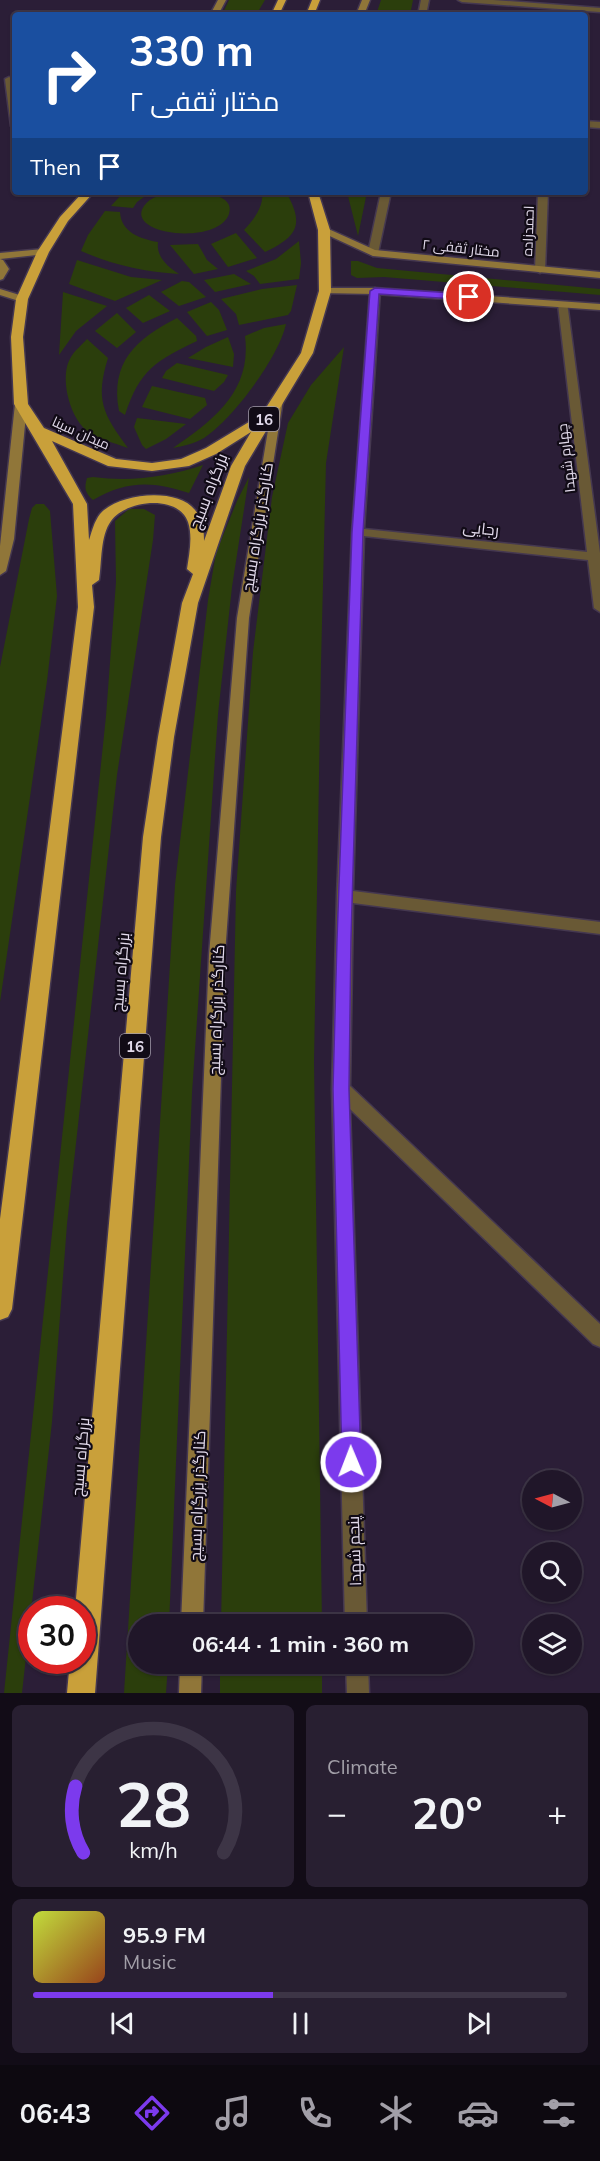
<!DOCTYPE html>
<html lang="en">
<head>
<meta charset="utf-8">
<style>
	:root { --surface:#201629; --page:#281f31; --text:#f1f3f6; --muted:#a29fa8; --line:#3d3546; --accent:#7c3aed }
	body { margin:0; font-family:Mulish,Cairo,sans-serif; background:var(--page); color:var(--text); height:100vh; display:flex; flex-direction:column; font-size:22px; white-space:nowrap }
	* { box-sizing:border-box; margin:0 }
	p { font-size:20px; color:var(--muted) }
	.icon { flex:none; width:33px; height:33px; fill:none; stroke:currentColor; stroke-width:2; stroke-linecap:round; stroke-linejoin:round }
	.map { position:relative; height:1693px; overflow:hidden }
	.details { display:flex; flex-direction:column; gap:12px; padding:12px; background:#120c17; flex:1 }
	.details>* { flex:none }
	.hud { position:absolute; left:12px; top:12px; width:576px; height:183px; border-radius:6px; box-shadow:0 2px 4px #0004,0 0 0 2px var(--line); background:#1a4fa0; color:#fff; overflow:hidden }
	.needle { width:39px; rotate:276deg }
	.tools { position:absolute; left:522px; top:1470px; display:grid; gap:12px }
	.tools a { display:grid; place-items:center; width:60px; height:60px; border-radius:50%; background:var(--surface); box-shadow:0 2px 4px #0004,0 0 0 2px var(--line); font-size:30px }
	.speed { position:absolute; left:18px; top:1596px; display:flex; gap:12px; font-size:30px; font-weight:700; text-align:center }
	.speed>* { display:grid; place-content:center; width:78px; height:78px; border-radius:50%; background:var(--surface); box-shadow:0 2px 4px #0004,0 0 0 2px var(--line); line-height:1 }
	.speed .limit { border:9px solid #d22; background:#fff; color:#111 }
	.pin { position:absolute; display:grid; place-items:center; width:51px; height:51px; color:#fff; margin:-26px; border:3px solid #fff; border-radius:50%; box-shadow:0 2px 6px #0007 }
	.me { position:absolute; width:66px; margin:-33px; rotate:359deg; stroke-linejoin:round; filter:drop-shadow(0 0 4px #0008) }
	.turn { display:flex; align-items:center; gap:21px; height:126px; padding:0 18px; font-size:27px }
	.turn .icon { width:78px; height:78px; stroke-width:2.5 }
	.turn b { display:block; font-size:42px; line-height:51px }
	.then { display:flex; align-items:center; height:57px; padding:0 18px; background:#0003; gap:12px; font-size:22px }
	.big { font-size:45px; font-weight:700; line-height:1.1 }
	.details .card { flex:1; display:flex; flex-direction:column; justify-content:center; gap:9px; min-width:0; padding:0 21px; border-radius:9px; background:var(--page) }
	.details .dial { align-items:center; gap:0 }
	.dial svg { height:156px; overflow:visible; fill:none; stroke:var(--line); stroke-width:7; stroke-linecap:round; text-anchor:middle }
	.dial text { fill:var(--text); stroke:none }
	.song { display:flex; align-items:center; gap:18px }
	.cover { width:72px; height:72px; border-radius:9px; background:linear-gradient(135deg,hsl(70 70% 55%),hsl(20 70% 35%)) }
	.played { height:6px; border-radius:3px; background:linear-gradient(90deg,var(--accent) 45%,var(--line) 45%) }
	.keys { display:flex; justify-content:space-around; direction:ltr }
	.heat { display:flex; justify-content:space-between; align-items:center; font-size:33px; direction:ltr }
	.details .tiles { flex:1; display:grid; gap:12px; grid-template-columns:1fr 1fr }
	.card:last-child { grid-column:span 2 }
	.trip { position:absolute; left:128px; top:1614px; width:345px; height:60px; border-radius:30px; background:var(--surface); box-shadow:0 2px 4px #0004,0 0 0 2px var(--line); font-weight:700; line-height:60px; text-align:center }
	.tab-bar { display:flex; height:96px; justify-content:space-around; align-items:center; background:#0d0910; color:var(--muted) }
	.tab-bar .icon { width:42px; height:42px }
	.tab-bar .active { color:var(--accent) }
	.tab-bar b { font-size:27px; color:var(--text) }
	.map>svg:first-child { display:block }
	.green { fill:#2b3e0c }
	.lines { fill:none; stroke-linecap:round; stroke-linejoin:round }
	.street-casing { stroke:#453850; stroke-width:3 }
	.secondary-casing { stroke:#453850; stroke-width:3 }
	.highway-casing { stroke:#453850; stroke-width:3 }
	.street { fill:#695935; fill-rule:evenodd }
	.secondary { fill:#907639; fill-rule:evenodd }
	.highway { fill:#c9a03a; fill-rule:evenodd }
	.route { fill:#7c3aed; stroke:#51269a; stroke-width:1.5 }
	.labels { text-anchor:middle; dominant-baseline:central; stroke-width:4.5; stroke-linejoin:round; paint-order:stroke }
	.far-street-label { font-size:14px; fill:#e2daeb; stroke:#110b16 }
	.shield { fill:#110b16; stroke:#a39cab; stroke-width:1.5 }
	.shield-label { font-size:15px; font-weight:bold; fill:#e2daeb }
	.street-label { font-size:16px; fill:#e2daeb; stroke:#110b16 }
</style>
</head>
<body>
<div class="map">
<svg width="600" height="1693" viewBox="0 0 600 1693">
	<rect width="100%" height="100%" fill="#2b1e37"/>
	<!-- green -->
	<g class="green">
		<path d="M229 0H265L256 15H222Z"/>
		<path d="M381 0H413L410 15H376Z"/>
		<path d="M124 192H145L148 194 137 202 133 208 111 206Z"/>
		<path d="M172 192C184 192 237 189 229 214 218 246 124 235 144 206 150 197 162 194 172 192Z"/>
		<path d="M262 192H286C305 225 297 237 265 252L244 230C254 219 264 207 262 192Z"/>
		<path d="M347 192H367L358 236Z"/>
		<path d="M105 211 120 212C121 232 140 239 158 242 156 257 168 267 179 274 144 272 113 265 81 251L88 235Z"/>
		<path d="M236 233 257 258 228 267 211 244Z"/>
		<path d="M299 241 301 263 299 279 260 284 254 276 246 271 276 259Z"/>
		<path d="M198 244 207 260 218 269 194 274 170 245Z"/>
		<path d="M77 260 131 277 162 280 115 301 69 284Z"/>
		<path d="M351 261H358L377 268 600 289V295L384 277 357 278 351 275Z"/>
		<path d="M234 274 251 284 215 292 204 280Z"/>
		<path d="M182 281 189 282 206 297 179 306 161 292Z"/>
		<path d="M297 285 291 311 288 315 239 325 236 314 221 299 262 289Z"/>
		<path d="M63 292 107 306 76 331 59 355Z"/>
		<path d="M149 295 170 311 143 323 126 308Z"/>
		<path d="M211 302 219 310 227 330 207 336 187 312Z"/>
		<path d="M117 313 136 332 117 348 95 331Z"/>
		<path d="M177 318 196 336 197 341C156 361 140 369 125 415L119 411C110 362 136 339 177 318Z"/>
		<path d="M286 324C279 357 232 420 204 438 194 444 183 446 173 448 214 420 252 391 245 336L264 328Z"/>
		<path d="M228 337 234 354 233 367 188 358 206 347Z"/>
		<path d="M87 339 108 358C95 400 103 414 128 448 114 443 98 439 86 430 69 416 59 375 71 357 75 350 82 345 87 339Z"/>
		<path d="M344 347 326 463 321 663 314 1062 322 1624H221L236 891 253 652 272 497 288 423 311 385Z"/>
		<path d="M177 363 228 375 224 382 214 391 162 378 166 371Z"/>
		<path d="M152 386 205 398 207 405 190 419 142 407Z"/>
		<path d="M137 418 186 424 166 439 146 449 142 445 134 427Z"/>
		<path d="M203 465 189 493C153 481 127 480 93 500 85 493 84 488 87 478L93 477C131 482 167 477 203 465Z"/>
		<path d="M249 477 232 587 218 714 192 1093 169 1624H138V1664H168L166 1693H124L175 885 208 600 216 553 237 501Z"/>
		<path d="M36 504H44L50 511 57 596 47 681 0 1002V667L29 519 32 508Z"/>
		<path d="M129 509H144L155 515 153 540 117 775 67 1224 52 1422 22 1693H4L106 716 116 582 115 521Z"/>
		<rect x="220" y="1664" width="102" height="29"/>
	</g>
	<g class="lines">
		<!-- street casing -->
		<g class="street-casing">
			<g id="street">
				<path d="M421 0H429L426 15H418Z"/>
				<path d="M458 0H493L600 8V12L462 2Z"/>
				<path d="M9 77 13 79 15 129 11 126 5 79Z"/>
				<path d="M585 121 600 122V128L585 127Z"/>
				<path d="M381 192H391L378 253 373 256 368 253Z"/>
				<path d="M538 192H548L545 270 540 273 535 270Z"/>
				<path d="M375 288 380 291 364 529 587 552 558 304 567 302 600 553V612L594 608 588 560 364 536 353 891 600 922V934L353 903 350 1086 600 1324V1347L593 1344 350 1109 367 1624H345L332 1089 337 896 352 532 370 291Z"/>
				<path d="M346 1664H368L369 1693H347Z"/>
			</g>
		</g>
		<!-- secondary casing -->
		<g class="secondary-casing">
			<g id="secondary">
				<path d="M218 0H226L218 15H210Z"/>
				<path d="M362 0H370L364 15H356Z"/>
				<path d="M324 227 375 250 600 272V278L373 256 321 232 319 230Z"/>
				<path d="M43 249 48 252 46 254 0 259V253Z"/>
				<path d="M0 259 3 260 9 269 3 279 0 280Z"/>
				<path d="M325 288H375L600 304V310L375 294 321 293V289Z"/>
				<path d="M0 289 26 297 27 299 22 302 0 295Z"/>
				<path d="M278 397 283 400 249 618 225 955 203 1624H181L209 955 237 618 273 400Z"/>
				<path d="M21 401 27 404 14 539 6 571 0 575V546L15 404Z"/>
				<path d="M180 1664H202L201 1693H179Z"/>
			</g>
		</g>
		<!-- highway casing -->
		<g class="highway-casing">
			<g id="highway">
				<path d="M278 0H286L279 15H271Z"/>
				<path d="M312 0H320L314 15H306Z"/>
				<path d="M83 192H94L68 221 49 252 28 299 23 337 28 404 44 428 116 459 152 463 181 459 206 448 262 414 301 353 319 291 318 230 308 192H318L330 230 331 291 313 353 245 466 198 603 174 737 161 837 95 1693H67L70 1660H82V1610H75L143 837 158 737 182 603 193 574 187 569C189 555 193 537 188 522 178 494 126 500 111 521 100 536 102 562 99 580L92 585 94 607 12 1309 8 1317 0 1320V1219L78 607 73 504 14 404 11 337 16 299 37 252 60 217ZM251 432 231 466 204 541C204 530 203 520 195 510 177 487 118 493 100 514 94 522 92 531 89 540L87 504 52 441 108 466 152 471 189 466 216 454Z"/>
			</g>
		</g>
		<!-- street -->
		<use href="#street" class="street"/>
		<!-- secondary -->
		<use href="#secondary" class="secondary"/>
		<!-- highway -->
		<use href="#highway" class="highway"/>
	</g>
	<!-- route -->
	<path class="route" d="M375 288 469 294 474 297 469 300 379 294 363 532 351 939 349 1089 361 1462 358 1468 351 1471 345 1468 342 1462 333 1089 337 939 352 532 370 291Z"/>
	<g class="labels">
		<!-- far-street labels -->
		<g class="far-street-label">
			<text transform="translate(528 231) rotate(-88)">احمدزاده</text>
			<text transform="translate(461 248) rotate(6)">مختار ثقفی ۲</text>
			<text transform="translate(81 433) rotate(24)">میدان سینا</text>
			<text transform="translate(566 458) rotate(-97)">چهارم شهدا</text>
		</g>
		<!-- shield labels -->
		<g class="shield">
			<rect x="249" y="407" width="30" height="24" rx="4.5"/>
			<rect x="120" y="1034" width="30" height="24" rx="4.5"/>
		</g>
		<g class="shield-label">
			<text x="264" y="419">16</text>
			<text x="135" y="1046">16</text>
		</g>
		<!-- street labels -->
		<g class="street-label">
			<text transform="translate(208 491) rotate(-69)">بزرگراه بسیج</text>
			<text transform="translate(257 527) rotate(-81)">کنارگذر بزرگراه بسیج</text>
			<text transform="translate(481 528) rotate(6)">رجایی</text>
			<text transform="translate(120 972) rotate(-85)">بزرگراه بسیج</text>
			<text transform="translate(216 1010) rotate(-88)">کنارگذر بزرگراه بسیج</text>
			<text transform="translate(80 1457) rotate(-85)">بزرگراه بسیج</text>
			<text transform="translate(197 1496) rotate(-88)">کنارگذر بزرگراه بسیج</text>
			<text transform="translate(354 1551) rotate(-92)">پنجم شهدا</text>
		</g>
	</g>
</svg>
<div class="tools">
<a><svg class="needle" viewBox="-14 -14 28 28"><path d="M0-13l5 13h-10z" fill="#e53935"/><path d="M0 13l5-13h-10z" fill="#a29fa8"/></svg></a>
<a><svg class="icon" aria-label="search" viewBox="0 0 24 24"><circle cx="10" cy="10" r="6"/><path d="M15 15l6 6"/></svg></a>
<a><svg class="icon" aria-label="layers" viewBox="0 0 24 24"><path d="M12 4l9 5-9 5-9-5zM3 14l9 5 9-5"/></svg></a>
</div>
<div class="speed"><div class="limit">30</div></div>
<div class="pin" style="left:469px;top:297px;background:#d93025"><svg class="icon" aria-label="arrive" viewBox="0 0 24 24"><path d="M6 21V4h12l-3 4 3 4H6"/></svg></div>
<svg class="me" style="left:351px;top:1462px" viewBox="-20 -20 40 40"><circle r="17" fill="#7c3aed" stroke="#fff" stroke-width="3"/><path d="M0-11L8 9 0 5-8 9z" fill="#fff"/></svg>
<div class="trip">06:44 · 1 min · 360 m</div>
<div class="hud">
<div class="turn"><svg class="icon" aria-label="right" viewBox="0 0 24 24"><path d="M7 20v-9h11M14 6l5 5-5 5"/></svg><div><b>330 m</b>مختار ثقفی ۲</div></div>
<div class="then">Then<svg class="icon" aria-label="arrive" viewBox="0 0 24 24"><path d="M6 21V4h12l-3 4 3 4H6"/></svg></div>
</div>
</div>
<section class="details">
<div class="tiles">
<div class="card dial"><svg viewBox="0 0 100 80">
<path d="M14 69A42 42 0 1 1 86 69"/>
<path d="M14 69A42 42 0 0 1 10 35" stroke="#7c3aed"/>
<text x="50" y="56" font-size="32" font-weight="700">28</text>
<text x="50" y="72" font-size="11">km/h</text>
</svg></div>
<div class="card"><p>Climate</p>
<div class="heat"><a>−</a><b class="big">20°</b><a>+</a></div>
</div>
<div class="card">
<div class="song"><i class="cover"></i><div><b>95.9 FM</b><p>Music</p></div></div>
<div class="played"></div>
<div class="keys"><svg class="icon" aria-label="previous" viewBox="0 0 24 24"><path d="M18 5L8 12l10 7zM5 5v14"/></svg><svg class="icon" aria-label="pause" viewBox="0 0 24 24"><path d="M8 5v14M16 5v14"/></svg><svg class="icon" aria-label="next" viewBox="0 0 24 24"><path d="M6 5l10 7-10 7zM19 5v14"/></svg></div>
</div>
</div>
</section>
<nav class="tab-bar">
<b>06:43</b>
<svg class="icon active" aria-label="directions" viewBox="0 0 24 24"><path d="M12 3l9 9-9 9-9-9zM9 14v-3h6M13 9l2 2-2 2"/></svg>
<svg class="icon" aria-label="music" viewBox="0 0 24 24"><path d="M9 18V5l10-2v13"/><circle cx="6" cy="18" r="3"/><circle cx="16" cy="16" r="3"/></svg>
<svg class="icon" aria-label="phone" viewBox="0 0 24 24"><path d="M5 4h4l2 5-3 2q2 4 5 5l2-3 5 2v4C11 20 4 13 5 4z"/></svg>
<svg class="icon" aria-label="climate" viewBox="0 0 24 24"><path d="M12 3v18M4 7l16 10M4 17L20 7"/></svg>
<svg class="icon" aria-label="car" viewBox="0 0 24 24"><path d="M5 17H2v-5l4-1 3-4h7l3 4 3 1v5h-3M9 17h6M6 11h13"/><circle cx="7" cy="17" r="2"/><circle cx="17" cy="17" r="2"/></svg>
<svg class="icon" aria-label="filters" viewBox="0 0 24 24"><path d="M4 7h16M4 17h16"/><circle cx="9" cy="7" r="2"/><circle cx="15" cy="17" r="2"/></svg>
</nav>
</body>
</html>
